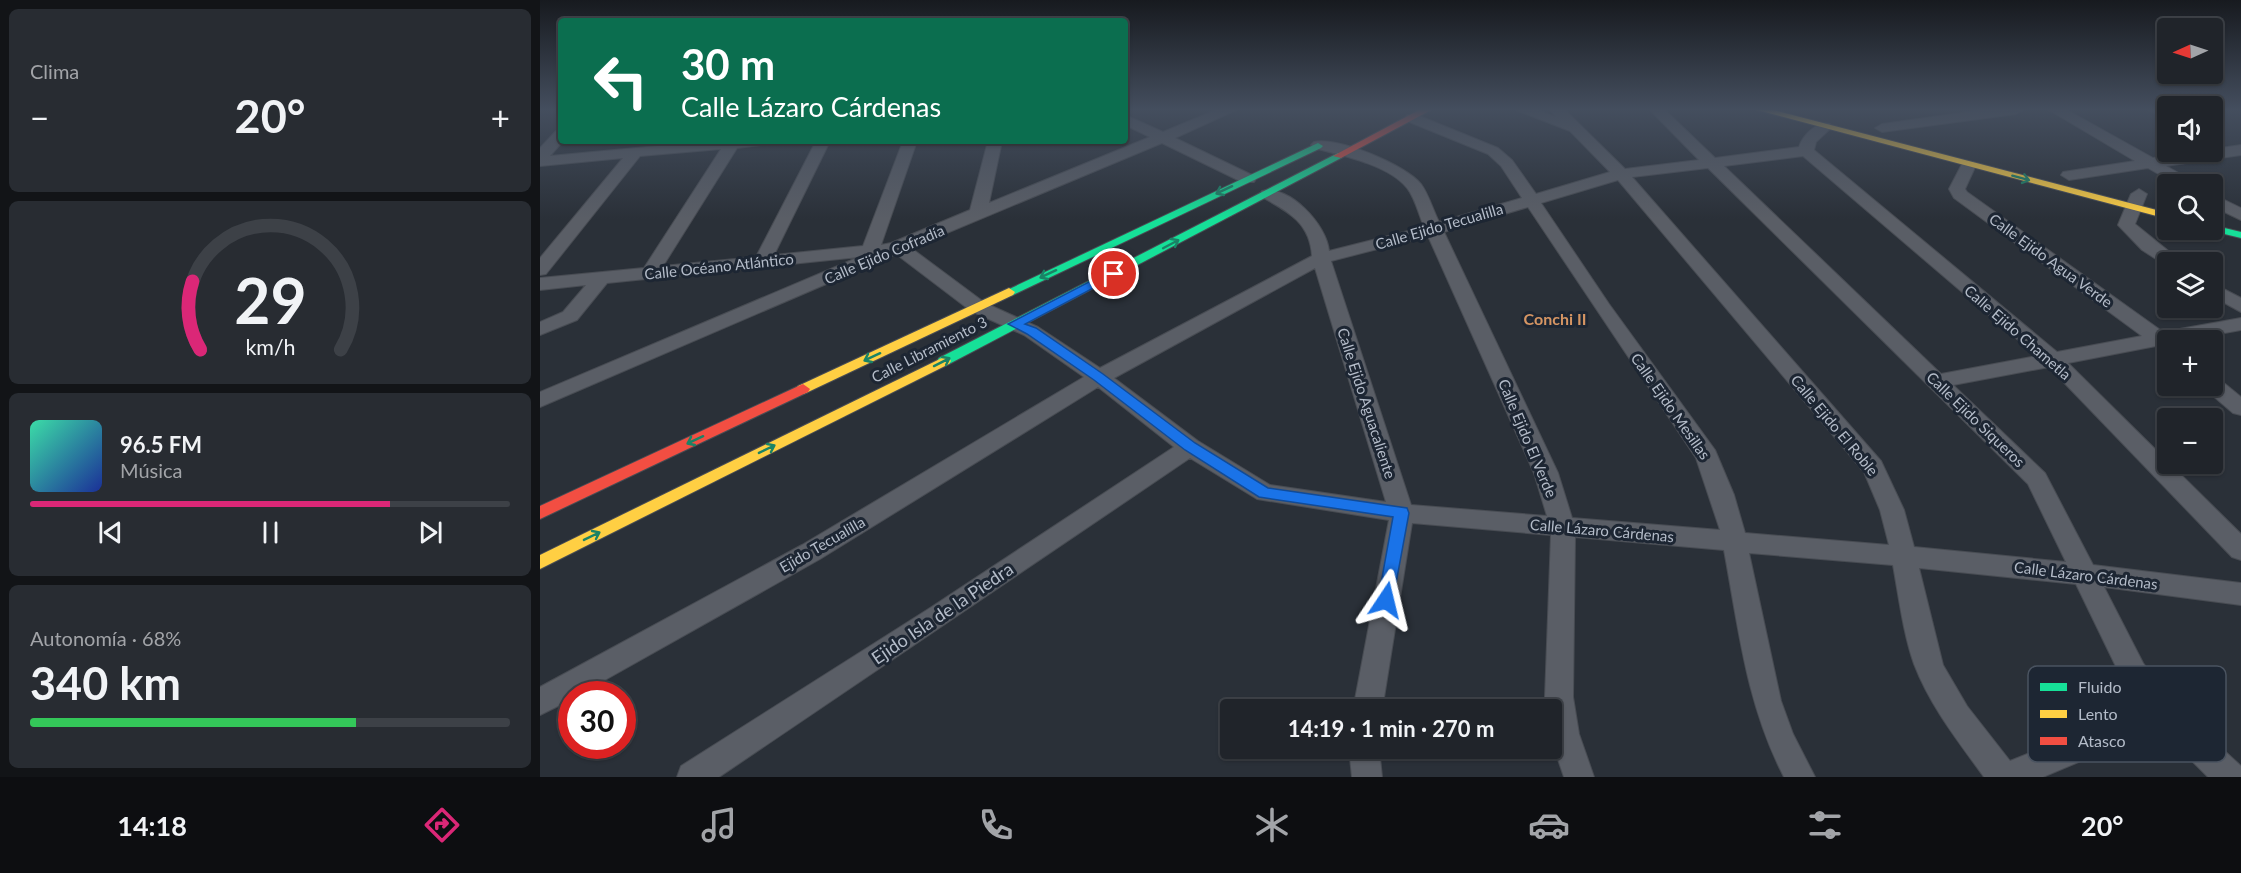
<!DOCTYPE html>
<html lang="es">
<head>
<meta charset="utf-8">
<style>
	:root { --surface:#20242a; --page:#282c32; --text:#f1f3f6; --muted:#a2a4a8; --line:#3d4147; --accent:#db2777 }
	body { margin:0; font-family:Lato,sans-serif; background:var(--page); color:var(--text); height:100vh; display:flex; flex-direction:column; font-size:22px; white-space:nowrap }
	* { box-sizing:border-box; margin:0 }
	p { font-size:20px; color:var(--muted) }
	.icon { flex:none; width:33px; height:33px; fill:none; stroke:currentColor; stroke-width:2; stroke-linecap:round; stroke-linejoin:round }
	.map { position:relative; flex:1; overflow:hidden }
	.drawer { display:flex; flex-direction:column; gap:9px; padding:9px; background:#121417; width:540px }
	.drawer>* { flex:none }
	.hud { position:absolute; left:18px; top:18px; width:570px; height:126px; border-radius:6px; box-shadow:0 2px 4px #0004,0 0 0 2px var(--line); background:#0b6e4f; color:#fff; overflow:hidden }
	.needle { width:39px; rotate:267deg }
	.controls { position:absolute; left:1617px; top:18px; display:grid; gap:12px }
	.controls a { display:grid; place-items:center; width:66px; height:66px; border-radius:6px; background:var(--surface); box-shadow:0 2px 4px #0004,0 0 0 2px var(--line); font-size:30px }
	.speed { position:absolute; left:18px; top:681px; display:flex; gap:12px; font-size:30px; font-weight:700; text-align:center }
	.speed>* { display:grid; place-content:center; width:78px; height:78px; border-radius:50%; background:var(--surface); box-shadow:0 2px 4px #0004,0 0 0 2px var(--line); line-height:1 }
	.speed .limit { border:9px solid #d22; background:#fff; color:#111 }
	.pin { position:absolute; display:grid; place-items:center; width:51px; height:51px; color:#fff; margin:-26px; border:3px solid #fff; border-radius:50%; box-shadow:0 2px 6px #0007 }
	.me { position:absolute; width:66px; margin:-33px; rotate:10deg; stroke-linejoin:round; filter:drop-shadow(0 0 4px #0008) }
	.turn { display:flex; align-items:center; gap:21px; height:126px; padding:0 24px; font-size:27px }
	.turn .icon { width:78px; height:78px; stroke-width:2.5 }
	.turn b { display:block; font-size:42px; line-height:51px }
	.big { font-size:45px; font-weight:700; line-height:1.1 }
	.drawer .tile { flex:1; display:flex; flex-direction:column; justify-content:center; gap:9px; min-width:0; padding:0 21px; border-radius:9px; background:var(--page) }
	.drawer .dial { align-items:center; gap:0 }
	.dial svg { height:156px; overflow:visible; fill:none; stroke:var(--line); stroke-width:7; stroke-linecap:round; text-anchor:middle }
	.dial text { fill:var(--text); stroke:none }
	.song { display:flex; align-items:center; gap:18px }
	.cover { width:72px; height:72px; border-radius:9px; background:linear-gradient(135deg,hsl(160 70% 55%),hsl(230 70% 35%)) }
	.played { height:6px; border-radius:3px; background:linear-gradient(90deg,var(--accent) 75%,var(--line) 75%) }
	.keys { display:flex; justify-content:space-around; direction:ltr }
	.heat { display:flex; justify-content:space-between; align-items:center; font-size:33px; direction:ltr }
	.charge { height:9px; border-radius:4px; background:linear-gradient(90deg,#34c759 68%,var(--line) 0) }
	.trip { position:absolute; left:680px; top:699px; width:342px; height:60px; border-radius:6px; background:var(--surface); box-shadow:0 2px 4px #0004,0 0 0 2px var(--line); font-weight:700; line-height:60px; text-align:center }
	.tabs { display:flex; height:96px; justify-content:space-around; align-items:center; background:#0d0e11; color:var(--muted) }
	.tabs .icon { width:42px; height:42px }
	.tabs .current { color:var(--accent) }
	.tabs b { font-size:27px; color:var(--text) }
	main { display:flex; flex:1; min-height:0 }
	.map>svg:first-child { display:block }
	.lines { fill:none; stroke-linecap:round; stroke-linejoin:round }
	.street-casing { stroke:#484c53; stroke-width:2 }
	.fast-casing { stroke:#484c53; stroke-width:2 }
	.slow-casing { stroke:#484c53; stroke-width:2 }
	.jam-casing { stroke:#484c53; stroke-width:2 }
	.street { fill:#5a5e66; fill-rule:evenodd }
	.fast { fill:#16e098; fill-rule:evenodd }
	.slow { fill:#ffcf43; fill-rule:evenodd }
	.jam { fill:#f24e42; fill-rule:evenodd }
	.oneway { stroke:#1a8366 }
	.route { fill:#1a73e8; stroke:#114b97; stroke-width:1.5 }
	.labels { text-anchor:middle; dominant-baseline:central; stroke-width:6; stroke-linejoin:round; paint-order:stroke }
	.street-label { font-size:15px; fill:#b4bcc9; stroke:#1d2633 }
	.neighbourhood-label { font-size:16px; font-weight:bold; fill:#d59563; stroke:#1d2633 }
	.near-street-label { font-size:18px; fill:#b4bcc9; stroke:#1d2633 }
	.key { fill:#1d2633; stroke:#4a5360; stroke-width:1.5 }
	.key-label { font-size:16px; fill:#b4bcc9 }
</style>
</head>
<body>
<main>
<section class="drawer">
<div class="tile"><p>Clima</p>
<div class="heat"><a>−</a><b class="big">20°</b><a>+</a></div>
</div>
<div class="tile dial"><svg viewBox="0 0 100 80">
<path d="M14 69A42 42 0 1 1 86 69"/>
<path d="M14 69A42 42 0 0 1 10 34" stroke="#db2777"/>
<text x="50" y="56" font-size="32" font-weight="700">29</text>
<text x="50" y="72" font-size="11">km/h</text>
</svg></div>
<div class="tile">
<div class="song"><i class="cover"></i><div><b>96.5 FM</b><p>Música</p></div></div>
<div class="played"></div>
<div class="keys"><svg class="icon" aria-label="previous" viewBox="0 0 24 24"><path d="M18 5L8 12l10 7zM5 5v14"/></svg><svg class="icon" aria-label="pause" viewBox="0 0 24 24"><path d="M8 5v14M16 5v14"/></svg><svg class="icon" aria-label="next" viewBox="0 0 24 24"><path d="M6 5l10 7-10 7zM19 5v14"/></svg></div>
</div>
<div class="tile"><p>Autonomía · 68%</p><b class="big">340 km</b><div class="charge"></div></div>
</section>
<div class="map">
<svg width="1701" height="777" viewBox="0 0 1701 777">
	<rect width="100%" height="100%" fill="#2a3038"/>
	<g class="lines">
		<!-- street casing -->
		<g class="street-casing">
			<g id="street">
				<path d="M676 110H696L635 138 714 176 716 179 714 182H702L622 143 371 248 445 303 498 327 560 368 772 256C770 223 749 212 722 197L720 194 722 191C749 184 787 225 789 251L884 227C879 215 875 198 867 188 849 165 801 155 774 148L771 145 774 142C797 136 866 165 881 184 889 195 893 210 899 222L982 198 961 166 948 154 867 121 865 118 867 115H877L958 148 972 160 996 194 1070 172 1030 131 976 110H997L1016 117 1010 110H1025L1085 169 1159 160 1110 110H1125L1175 158 1259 147C1263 135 1277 121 1290 124L1292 127 1276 142 1274 150 1517 352 1602 336 1414 198 1409 189 1423 162H1433L1436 165 1425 189 1427 192 1623 332 1701 318V330L1646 340H1628V347L1616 346 1528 363 1701 534V560L1692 557 1509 367 1413 385 1505 473 1553 565 1701 583V605L1564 587 1603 663 1633 704 1701 766V777H1668L1619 728 1503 777H1444C1418 741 1390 706 1374 664 1363 632 1359 598 1353 565L1209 553 1241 701 1253 734 1275 777H1244C1206 703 1199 630 1184 550L1035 537 1033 697 1039 734 1054 777H1024L1011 739V710H1006L1005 697 1011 535 872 523 842 710H813L849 520 717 499 650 458 179 777H137L141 766 390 608 634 447 558 387 280 559 40 694H32V699L0 715V687L262 545 544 377 484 335 431 311 356 254 0 407V392L319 257 67 283 37 320 0 335V322L23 312 46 285 0 290V278L104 268 181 149 100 156 6 274 0 275V258L83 158 0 166V148L16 131 21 130 23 141 10 156 171 141H228L221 145 197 148 123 266 216 257 276 141H290L234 255 323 246 363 141H377L341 245 351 243 430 210 448 141H462L449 203 610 137 585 125V115L623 132ZM1263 156 1497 356 1401 374 1184 166ZM1168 168 1488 484 1526 562 1374 547 1364 510 1341 461 1092 177ZM1078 180 1324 472 1340 510 1349 545 1205 533 1194 495 1175 450 1069 304 1001 203ZM988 207 1156 458 1180 530 1032 518 1018 473 904 232ZM888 236 994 473 1007 516 871 505 791 261ZM775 268 846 502 730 485 658 441 574 378ZM1379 568 1536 584 1583 681 1602 708 1470 761 1427 706 1403 665Z"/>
				<path d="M1442 110H1483L1476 114 1342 132 1335 128 1342 124Z"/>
				<path d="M1509 110H1527L1613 158 1701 145V155L1626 166 1653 181 1655 184H1636L1608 168 1529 180 1521 175 1523 172 1595 161Z"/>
				<path d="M1609 110H1628V120Z"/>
				<path d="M1599 189 1607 194 1595 224 1642 262H1628L1627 266 1602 250 1578 225 1591 194Z"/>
				<path d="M1672 194 1701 208V220L1672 206Z"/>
				<path d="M1672 283 1701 298V312L1672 296Z"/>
				<path d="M1672 377 1679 379 1701 397V415L1693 413 1665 389 1662 386H1672Z"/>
				<path d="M809 748H839L842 777H812Z"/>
			</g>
		</g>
		<!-- fast casing -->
		<g class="fast-casing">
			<g id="fast">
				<path d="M778 143 783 146 781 148 473 295 469 296 463 292Z"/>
				<path d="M798 153 803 156 801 158 409 364H399L397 361 399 358Z"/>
				<path d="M1672 225 1701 232V238L1668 230H1672Z"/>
			</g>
		</g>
		<!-- slow casing -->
		<g class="slow-casing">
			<g id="slow">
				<path d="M1217 110H1233L1628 213V219Z"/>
				<path d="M469 288 475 292 473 295 268 392 263 394 256 389 258 386Z"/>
				<path d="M404 357 409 358 411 361 409 364 0 569V555Z"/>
			</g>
		</g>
		<!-- jam casing -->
		<g class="jam-casing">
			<g id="jam">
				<path d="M879 110H891L801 158 793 156Z"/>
				<path d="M263 384 270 389 268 392 0 519V506Z"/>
			</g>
		</g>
		<!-- street -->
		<use href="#street" class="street"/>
		<!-- fast -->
		<use href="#fast" class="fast"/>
		<!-- slow -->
		<use href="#slow" class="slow"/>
		<!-- jam -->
		<use href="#jam" class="jam"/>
	</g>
	<!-- one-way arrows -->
	<defs><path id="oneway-shaft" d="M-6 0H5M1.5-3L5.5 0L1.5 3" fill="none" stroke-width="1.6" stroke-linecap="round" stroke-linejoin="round" transform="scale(1.5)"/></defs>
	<g class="oneway">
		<use href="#oneway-shaft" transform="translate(1481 178) rotate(15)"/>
		<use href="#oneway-shaft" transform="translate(684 190) rotate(155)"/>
		<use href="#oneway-shaft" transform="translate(631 244) rotate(-28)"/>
		<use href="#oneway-shaft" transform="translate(508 274) rotate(155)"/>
		<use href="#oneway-shaft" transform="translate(332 357) rotate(155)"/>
		<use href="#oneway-shaft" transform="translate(402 362) rotate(-27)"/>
		<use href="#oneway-shaft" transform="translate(155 440) rotate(155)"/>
		<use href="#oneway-shaft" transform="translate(227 449) rotate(-26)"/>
		<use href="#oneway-shaft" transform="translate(52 536) rotate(-26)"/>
	</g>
	<!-- sky -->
	<linearGradient id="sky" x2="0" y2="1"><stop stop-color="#171a1f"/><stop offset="0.5" stop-color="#444e5e"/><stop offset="1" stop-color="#444e5e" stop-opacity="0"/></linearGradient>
	<rect width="1701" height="219" fill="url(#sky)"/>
	<!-- route -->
	<path class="route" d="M570 271 580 274 485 324 496 328 563 374 655 443 728 488 867 508 869 513 852 605H840L838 600 853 517 719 497 645 450 554 380 487 334 468 324Z"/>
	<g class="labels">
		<!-- street labels -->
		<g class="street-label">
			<text transform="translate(899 226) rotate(-16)">Calle Ejido Tecualilla</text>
			<text transform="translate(344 254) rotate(-23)">Calle Ejido Cofradía</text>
			<text transform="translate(1511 260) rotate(36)">Calle Ejido Agua Verde</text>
			<text transform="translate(179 266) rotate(-6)">Calle Océano Atlántico</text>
			<text transform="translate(1478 332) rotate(41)">Calle Ejido Chametla</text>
			<text transform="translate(389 349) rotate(-27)">Calle Libramiento 3</text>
			<text transform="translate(827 403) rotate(72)">Calle Ejido Aguacaliente</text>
			<text transform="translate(1131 406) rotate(55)">Calle Ejido Mesillas</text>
			<text transform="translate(1436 419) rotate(44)">Calle Ejido Siqueros</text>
			<text transform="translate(1295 425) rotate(50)">Calle Ejido El Roble</text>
			<text transform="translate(988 438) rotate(67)">Calle Ejido El Verde</text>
			<text transform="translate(1062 530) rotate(5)">Calle Lázaro Cárdenas</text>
			<text transform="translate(282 544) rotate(-30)">Ejido Tecualilla</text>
			<text transform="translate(1546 575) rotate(7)">Calle Lázaro Cárdenas</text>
		</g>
		<!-- neighbourhood labels -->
		<g class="neighbourhood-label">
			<text x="1015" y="318">Conchi II</text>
		</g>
		<!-- near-street labels -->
		<g class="near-street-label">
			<text transform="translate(402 613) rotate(-34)">Ejido Isla de la Piedra</text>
		</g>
	</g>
	<!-- legend -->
	<rect x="1488" y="666" width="198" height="96" rx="9" class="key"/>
	<rect x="1500" y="683" width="27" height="8" fill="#16e098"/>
	<rect x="1500" y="710" width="27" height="8" fill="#ffcf43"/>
	<rect x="1500" y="737" width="27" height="8" fill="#f24e42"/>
	<g class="key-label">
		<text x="1538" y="693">Fluido</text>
		<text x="1538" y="720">Lento</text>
		<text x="1538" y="747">Atasco</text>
	</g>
</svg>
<div class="controls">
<a><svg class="needle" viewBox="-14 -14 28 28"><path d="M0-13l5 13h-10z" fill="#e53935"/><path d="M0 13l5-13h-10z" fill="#a2a4a8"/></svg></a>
<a><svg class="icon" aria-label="sound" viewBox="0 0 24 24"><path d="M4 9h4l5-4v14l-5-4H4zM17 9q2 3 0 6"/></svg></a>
<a><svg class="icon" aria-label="search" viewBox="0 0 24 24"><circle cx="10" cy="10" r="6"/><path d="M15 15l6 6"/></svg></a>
<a><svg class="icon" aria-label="layers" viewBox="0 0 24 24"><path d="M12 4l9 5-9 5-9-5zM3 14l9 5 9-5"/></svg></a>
<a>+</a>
<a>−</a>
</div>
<div class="speed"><div class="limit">30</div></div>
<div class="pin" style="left:574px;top:274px;background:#d93025"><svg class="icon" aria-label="arrive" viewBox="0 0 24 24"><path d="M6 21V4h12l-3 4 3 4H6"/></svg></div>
<svg class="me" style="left:846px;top:600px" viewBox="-20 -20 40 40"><path d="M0-17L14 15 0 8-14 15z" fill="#1a73e8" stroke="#fff" stroke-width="4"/></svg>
<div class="trip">14:19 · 1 min · 270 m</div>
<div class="hud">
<div class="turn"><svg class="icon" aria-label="left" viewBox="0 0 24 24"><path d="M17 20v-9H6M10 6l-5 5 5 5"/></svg><div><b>30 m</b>Calle Lázaro Cárdenas</div></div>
</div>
</div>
</main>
<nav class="tabs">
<b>14:18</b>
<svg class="icon current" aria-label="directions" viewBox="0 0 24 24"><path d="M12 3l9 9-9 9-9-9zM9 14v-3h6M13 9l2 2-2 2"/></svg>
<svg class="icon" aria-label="music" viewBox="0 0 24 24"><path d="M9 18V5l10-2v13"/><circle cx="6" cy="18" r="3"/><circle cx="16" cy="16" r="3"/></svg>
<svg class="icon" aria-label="phone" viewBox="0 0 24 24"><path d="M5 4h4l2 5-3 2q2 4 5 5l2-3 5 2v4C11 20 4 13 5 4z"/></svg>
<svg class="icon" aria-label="climate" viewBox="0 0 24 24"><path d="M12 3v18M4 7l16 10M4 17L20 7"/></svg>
<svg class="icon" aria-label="car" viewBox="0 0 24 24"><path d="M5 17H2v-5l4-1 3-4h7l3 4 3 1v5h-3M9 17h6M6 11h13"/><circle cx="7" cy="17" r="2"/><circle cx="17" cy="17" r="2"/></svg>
<svg class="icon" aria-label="filters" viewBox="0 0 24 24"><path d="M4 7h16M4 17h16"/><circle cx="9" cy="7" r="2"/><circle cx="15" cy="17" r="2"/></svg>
<b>20°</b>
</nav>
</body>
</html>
